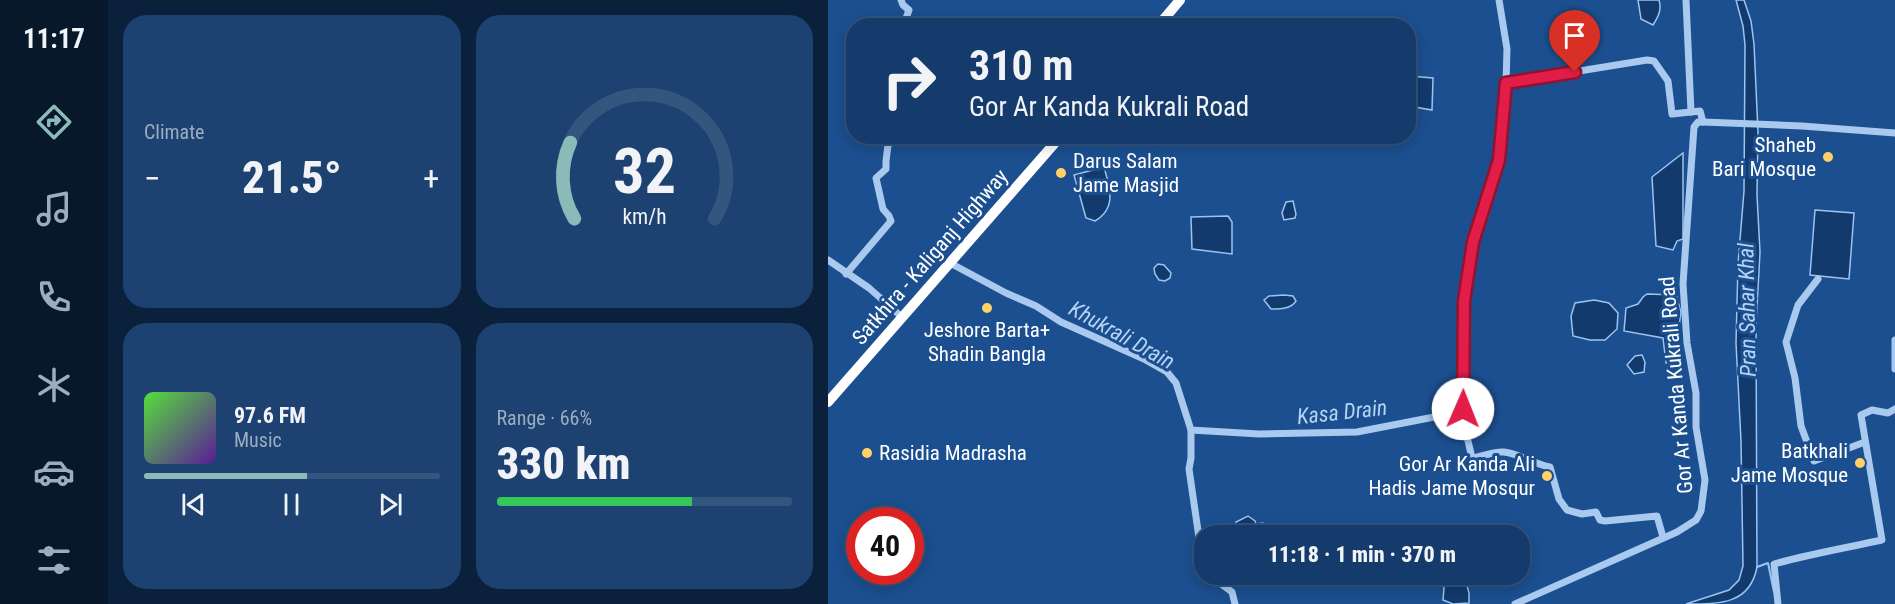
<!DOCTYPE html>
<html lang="en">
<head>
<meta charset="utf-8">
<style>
	:root { --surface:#143b6b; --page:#1d4271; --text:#f1f3f6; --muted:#9dadc1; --line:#33557e; --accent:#8bbbb9 }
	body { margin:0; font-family:"Roboto Condensed",sans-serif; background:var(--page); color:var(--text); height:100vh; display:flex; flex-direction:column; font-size:22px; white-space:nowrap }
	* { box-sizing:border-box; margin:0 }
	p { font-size:20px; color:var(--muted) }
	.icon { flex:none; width:33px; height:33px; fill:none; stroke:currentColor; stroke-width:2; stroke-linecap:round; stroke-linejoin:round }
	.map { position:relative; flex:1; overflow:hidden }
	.panel { display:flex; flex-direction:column; gap:15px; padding:15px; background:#0b203b; width:720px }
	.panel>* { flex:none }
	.banner { position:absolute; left:18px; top:18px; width:570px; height:126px; border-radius:24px; box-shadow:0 3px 15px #0003,0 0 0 2px var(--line); background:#143b6b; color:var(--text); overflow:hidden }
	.speed { position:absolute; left:18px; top:507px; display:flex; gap:12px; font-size:30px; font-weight:700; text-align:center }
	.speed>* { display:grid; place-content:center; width:78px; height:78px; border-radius:50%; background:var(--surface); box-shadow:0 3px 15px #0003,0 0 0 2px var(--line); line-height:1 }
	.speed .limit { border:9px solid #d22; background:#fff; color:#111 }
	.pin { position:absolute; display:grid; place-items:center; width:51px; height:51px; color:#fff; margin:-62px -26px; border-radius:50% 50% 50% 0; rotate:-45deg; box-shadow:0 0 6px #0007 }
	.pin .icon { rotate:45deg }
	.me { position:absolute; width:66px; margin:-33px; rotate:1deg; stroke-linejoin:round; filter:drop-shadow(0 0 4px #0008) }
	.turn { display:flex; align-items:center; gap:21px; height:126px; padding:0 24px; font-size:27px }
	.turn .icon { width:78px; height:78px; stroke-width:2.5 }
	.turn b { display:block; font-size:42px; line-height:51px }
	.big { font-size:45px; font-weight:800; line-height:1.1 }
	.panel .tile { flex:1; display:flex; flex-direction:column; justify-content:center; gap:9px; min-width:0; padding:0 21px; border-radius:24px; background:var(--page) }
	.panel .dial { align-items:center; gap:0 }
	.dial svg { height:156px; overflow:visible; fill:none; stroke:var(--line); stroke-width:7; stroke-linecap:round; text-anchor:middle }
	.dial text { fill:var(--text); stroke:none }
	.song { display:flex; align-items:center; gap:18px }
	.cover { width:72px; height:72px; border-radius:9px; background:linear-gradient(135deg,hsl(110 70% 55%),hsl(270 70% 35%)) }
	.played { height:6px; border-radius:3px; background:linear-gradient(90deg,var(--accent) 55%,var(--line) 55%) }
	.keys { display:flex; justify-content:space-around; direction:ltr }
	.heat { display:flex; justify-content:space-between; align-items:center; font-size:33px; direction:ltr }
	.charge { height:9px; border-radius:4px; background:linear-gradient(90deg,#34c759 66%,var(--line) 0) }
	.panel .tiles { flex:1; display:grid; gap:15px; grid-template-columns:repeat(2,1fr) }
	.trip { position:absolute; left:366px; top:525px; width:336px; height:60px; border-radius:24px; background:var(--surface); box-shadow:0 3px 15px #0003,0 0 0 2px var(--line); font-weight:800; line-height:60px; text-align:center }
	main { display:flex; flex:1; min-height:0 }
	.menu { display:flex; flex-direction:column; width:108px; justify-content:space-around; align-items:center; background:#08182b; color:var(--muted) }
	.menu .icon { width:42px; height:42px }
	.menu .active { color:var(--accent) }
	.menu b { font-size:27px; color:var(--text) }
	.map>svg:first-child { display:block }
	.water { fill:#123a6d; stroke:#9cc4f0; stroke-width:1.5 }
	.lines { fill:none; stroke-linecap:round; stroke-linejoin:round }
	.stream { stroke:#9cc4f0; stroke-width:2 }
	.minor { stroke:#a9c9ee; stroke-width:7 }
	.highway { stroke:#fff; stroke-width:10 }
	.route-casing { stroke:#92132f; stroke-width:15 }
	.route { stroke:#e11d48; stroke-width:10 }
	.poi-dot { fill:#ffd166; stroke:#1b4f8f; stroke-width:2 }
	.labels { text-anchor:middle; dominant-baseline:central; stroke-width:6; stroke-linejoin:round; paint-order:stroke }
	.poi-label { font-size:21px; fill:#fff; stroke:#1b4f8f; text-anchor:end }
	.street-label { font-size:21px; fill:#fff; stroke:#1b4f8f }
	.water-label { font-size:22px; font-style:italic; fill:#b5d3f5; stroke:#1b4f8f }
</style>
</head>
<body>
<main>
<nav class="menu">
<b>11:17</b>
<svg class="icon active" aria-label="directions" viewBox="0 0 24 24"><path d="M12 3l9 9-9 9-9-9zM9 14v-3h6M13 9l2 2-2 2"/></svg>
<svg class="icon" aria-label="music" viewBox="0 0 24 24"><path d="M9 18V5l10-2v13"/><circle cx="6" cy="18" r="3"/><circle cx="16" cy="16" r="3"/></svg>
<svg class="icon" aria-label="phone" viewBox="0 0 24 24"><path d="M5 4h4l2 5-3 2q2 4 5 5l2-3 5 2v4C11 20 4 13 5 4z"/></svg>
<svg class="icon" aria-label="climate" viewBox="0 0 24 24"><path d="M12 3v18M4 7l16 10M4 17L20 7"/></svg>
<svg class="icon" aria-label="car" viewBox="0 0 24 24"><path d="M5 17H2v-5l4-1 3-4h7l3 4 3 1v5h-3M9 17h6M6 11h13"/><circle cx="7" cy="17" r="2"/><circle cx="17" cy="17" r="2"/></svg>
<svg class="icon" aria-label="filters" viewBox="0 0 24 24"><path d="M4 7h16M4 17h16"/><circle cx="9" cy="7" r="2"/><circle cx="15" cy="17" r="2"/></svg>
</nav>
<section class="panel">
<div class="tiles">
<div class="tile"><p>Climate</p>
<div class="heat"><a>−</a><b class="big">21.5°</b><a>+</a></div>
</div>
<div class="tile dial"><svg viewBox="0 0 100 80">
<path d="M14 69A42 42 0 1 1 86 69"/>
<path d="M14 69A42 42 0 0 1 12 30" stroke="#8bbbb9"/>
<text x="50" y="56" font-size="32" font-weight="700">32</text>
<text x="50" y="72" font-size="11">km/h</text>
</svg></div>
<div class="tile">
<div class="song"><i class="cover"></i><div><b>97.6 FM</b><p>Music</p></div></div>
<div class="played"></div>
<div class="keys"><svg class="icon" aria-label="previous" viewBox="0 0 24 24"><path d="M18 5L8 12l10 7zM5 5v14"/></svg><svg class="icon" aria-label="pause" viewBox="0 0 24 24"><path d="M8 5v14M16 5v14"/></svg><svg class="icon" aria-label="next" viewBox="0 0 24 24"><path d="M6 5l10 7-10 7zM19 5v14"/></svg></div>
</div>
<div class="tile"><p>Range · 66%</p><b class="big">330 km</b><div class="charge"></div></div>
</div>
</section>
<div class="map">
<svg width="1067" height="604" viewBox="0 0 1067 604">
	<rect width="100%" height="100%" fill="#1b4f8f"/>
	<!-- water -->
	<g class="water">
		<path d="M810 0H831C834 10 830 17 825 25L813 19Z"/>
		<path d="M908 0H916L923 21 926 44 930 132 929 195 932 252 928 326 929 567C922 604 893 604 858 604L901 590 911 580 915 566 913 441 908 343 910 264 916 191 917 45 915 26Z"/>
		<path d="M479 19V25H453V22Z"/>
		<path d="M581 76 605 78 604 110 581 106Z"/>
		<path d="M855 153V239L849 241 845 250 828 246 824 177Z"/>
		<path d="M276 167C282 188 289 208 267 221L258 218 246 175Z"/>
		<path d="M465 201 468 214 467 218 456 220 454 213 458 202Z"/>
		<path d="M987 210 1026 213 1021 279 982 275Z"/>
		<path d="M400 216 404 222V254L364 249 363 217Z"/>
		<path d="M330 264 336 265 343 273 342 278 337 281 331 280 327 274 326 268Z"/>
		<path d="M819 294 848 295 853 312 850 333 853 361 838 363 835 338 796 331 798 308 810 304 815 297Z"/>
		<path d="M456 295 465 296 468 301C463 309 452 309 443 309L436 300 441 296Z"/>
		<path d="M766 300 781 303 790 313 789 329 777 340H762L745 336 743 316 747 303Z"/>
		<path d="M814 355 817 362 816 372 806 374 799 365 807 356Z"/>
		<path d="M420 516 427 521 428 524 435 523V535H409L408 522Z"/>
		<path d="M621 575H636L641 593V603L625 604 615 600 617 576Z"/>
	</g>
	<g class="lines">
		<!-- stream -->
		<path class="stream" d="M929 567 940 563 946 592"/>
		<!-- minor -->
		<g class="minor">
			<path d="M858 0 863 112"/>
			<path d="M72 26 77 21 81 10 75 5 73 0"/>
			<path d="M678 83 819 60 826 61 840 81 844 114 872 111 875 122H870L866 127 855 284 859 343 868 393V427L877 480 873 511 868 520 849 532 687 604"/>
			<path d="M875 122 974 126 1067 133"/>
			<path d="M0 260 41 288 75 318"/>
			<path d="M122 263 178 293 208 306 233 322 316 359 339 372 348 383 363 430 431 434 529 432 632 412 635 409 636 399 634 334 636 301 645 242 671 160 678 83 679 49 671 0"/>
			<path d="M18 274 63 221 61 216 55 209 48 178 58 169V161L60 145 72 136"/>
			<path d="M990 279 970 305 958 342 967 378 973 426 986 461 1037 442"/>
			<path d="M1067 340V369"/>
			<path d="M633 411 644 458C655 457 665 451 676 452 692 454 706 464 722 467L731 499 739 510 754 514 768 512 772 520 777 521 829 516 835 537"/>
			<path d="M363 430V458L361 469 376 572"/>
			<path d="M380 574 404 592 407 604"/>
			<path d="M950 604 946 564C982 554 1017 548 1054 540L1033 415 1044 410 1060 413 1067 409"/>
		</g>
		<!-- highway -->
		<g class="highway">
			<path d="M330 26 352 0"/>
			<path d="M0 402 233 136"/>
		</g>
	</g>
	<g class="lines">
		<!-- route casing -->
		<g class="route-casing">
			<path id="route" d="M635 409 636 301 645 242 671 160 678 83 747 72"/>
		</g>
		<!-- route -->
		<use href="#route" class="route"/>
	</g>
	<!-- markers -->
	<g class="poi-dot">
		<circle cx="1000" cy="157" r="6"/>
		<circle cx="233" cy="173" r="6"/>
		<circle cx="159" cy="308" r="6"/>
		<circle cx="39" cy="453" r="6"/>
		<circle cx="1032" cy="463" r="6"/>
		<circle cx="719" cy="476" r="6"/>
	</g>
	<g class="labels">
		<!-- poi labels -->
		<g class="poi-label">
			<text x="988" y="145">Shaheb<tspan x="988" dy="24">Bari Mosque</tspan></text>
			<text x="245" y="161" text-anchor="start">Darus Salam<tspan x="245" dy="24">Jame Masjid</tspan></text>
			<text x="159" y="330" text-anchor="middle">Jeshore Barta+<tspan x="159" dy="24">Shadin Bangla</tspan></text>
			<text x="1020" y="451">Batkhali<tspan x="1020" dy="24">Jame Mosque</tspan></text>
			<text x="51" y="453" text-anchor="start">Rasidia Madrasha</text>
			<text x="707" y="464">Gor Ar Kanda Ali<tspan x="707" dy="24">Hadis Jame Mosqur</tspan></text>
		</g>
		<!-- street labels -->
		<g class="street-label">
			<text transform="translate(102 257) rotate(-49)">Satkhira - Kaliganj Highway</text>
			<text transform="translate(848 385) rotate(-95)">Gor Ar Kanda Kukrali Road</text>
		</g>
		<!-- water labels -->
		<g class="water-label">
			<text transform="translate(919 310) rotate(-91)">Pran Sahar Khal</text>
			<text transform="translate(294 335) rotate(29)">Khukrali Drain</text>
			<text transform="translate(514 412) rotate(-6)">Kasa Drain</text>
		</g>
	</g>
</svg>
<div class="speed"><div class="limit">40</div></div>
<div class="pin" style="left:747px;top:72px;background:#d93025"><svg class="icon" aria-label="arrive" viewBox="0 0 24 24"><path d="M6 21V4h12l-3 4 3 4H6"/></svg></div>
<svg class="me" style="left:635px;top:409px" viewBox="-20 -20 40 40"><circle r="19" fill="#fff"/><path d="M0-13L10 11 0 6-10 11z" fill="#e11d48"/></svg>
<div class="trip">11:18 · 1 min · 370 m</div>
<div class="banner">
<div class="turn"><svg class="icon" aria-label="right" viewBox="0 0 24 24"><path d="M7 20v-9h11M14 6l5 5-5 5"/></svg><div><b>310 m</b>Gor Ar Kanda Kukrali Road</div></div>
</div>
</div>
</main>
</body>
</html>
